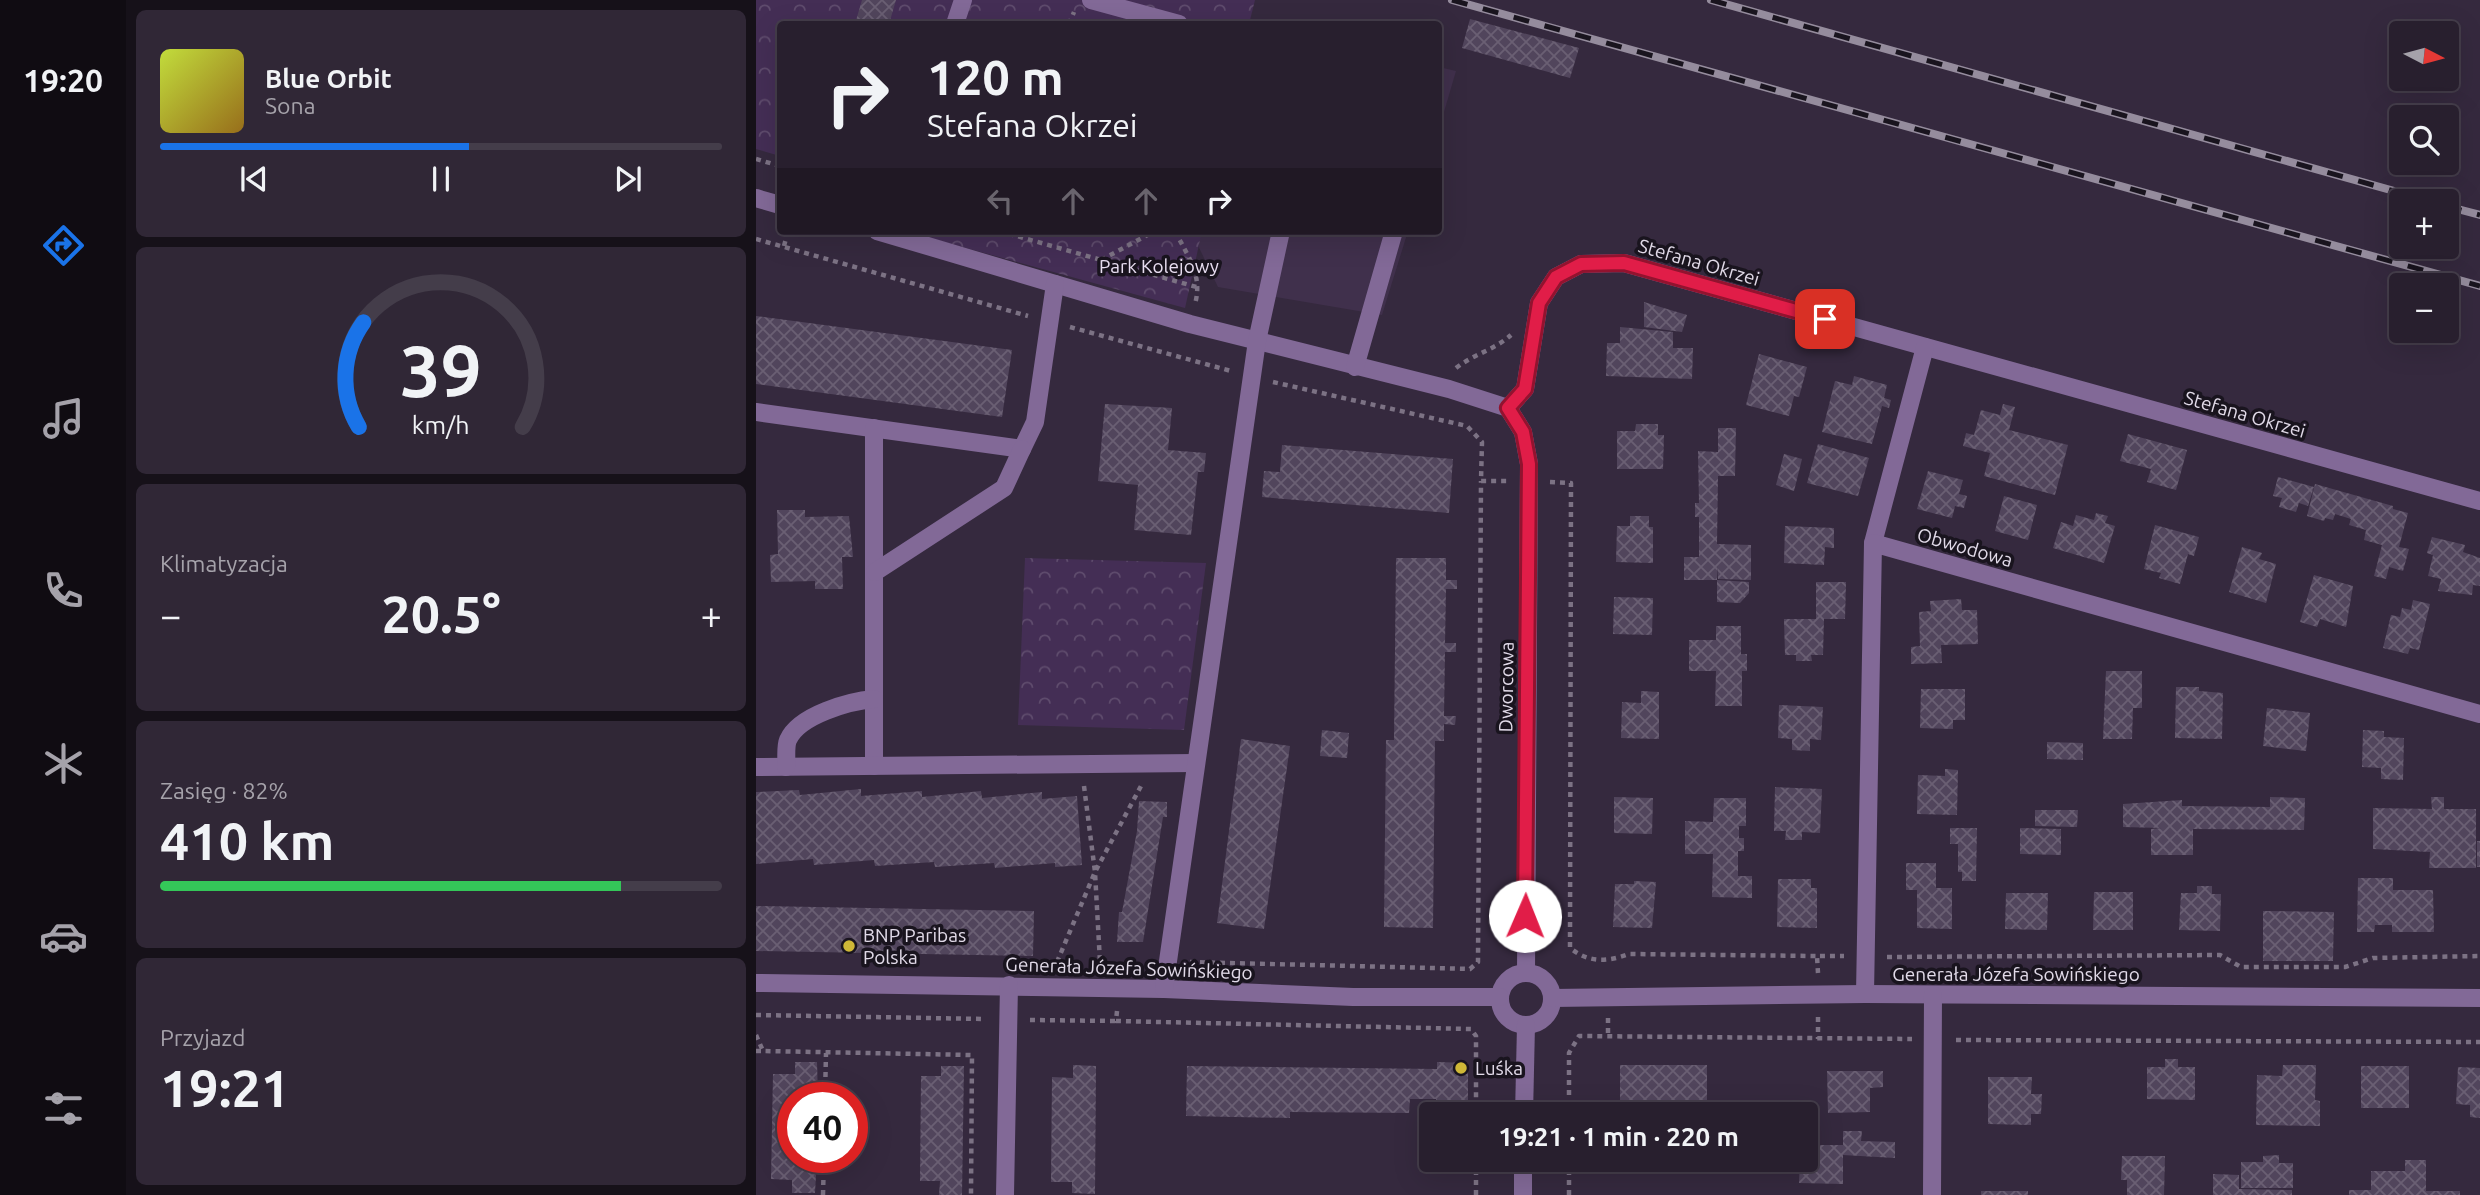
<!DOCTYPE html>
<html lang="pl">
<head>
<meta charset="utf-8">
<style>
	:root { --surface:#281f2e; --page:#302736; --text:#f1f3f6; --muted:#a5a2aa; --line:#443d4a; --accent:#1a73e8 }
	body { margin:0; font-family:Ubuntu,sans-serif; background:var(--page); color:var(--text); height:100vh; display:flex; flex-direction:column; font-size:26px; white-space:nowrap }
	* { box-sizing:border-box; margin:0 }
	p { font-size:23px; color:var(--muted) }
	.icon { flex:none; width:38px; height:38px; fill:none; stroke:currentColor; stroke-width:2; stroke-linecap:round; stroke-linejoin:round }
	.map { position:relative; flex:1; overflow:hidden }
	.side { display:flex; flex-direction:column; gap:10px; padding:10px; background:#161119; width:630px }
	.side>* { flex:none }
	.top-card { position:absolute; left:21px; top:21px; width:665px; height:214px; border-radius:7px; box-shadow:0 7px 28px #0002,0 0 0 2px var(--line); background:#281f2e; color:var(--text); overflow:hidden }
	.needle { width:46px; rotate:96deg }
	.fabs { position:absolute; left:1633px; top:21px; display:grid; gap:14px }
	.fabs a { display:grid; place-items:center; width:70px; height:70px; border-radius:7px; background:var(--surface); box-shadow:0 7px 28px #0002,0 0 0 2px var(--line); font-size:35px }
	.speed { position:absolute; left:21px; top:1082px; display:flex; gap:14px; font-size:35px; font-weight:700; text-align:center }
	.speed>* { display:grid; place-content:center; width:91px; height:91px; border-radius:50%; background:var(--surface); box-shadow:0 7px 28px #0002,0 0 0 2px var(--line); line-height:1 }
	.speed .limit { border:10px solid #d22; background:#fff; color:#111 }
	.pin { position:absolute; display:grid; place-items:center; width:60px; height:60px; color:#fff; margin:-30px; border-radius:14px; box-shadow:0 4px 10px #0006 }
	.me { position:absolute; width:77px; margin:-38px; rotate:1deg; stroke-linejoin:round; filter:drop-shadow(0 0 5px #0008) }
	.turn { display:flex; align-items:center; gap:24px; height:147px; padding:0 35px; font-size:32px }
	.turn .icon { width:91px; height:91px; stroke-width:2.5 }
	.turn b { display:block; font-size:49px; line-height:60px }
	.lanes { display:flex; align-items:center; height:66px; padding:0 35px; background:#0003; justify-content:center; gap:35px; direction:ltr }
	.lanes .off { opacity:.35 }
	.big { font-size:52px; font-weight:600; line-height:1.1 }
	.side .widget { flex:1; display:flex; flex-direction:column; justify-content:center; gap:10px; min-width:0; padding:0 24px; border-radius:10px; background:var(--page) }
	.side .dial { align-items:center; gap:0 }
	.dial svg { height:182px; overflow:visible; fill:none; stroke:var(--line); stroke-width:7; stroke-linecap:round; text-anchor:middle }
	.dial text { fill:var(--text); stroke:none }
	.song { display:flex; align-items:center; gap:21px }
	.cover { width:84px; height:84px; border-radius:10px; background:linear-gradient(135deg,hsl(70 70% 55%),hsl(40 70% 35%)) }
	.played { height:7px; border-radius:4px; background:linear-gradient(90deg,var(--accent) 55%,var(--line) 55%) }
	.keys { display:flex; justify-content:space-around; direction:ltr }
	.heat { display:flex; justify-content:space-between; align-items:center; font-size:38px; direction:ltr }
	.charge { height:10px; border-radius:5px; background:linear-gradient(90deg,#34c759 82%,var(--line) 0) }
	.trip { position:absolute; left:663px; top:1102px; width:399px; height:70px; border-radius:7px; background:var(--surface); box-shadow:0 7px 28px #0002,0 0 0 2px var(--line); font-weight:600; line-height:70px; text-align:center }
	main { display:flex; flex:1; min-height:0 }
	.tab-bar { display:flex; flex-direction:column; width:126px; justify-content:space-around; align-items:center; background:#100c12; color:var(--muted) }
	.tab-bar .icon { width:49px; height:49px }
	.tab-bar .active { color:var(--accent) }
	.tab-bar b { font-size:32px; color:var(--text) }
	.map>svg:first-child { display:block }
	.built { fill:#40304c }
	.park { fill:url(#park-crowns) }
	.building { fill:url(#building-cross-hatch) }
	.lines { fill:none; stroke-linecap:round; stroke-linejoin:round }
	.path { stroke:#7c7284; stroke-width:4.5; stroke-dasharray:5 5; stroke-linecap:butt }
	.minor { stroke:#826997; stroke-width:18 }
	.rail-casing { stroke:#958c9d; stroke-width:8 }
	.rail { stroke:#19141e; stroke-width:5; stroke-dasharray:16; stroke-linecap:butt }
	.route-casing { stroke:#92132f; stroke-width:18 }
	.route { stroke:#e11d48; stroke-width:12 }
	.poi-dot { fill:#cfb837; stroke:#19141e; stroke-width:2.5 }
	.labels { text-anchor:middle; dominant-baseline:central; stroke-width:7; stroke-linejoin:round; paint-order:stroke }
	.street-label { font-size:19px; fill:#e1dae8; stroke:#19141e }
	.park-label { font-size:19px; fill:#e8def1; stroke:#19141e }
	.poi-label { font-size:19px; fill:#e1dae8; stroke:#19141e; text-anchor:start }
</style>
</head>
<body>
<main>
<nav class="tab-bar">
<b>19:20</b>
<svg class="icon active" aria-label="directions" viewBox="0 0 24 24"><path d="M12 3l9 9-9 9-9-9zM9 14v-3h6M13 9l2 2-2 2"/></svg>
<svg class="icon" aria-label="music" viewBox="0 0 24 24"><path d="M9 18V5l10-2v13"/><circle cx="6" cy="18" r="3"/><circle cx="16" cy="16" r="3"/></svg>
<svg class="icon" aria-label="phone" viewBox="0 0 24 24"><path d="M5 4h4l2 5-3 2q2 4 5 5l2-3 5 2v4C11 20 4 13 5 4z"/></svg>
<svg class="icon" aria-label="climate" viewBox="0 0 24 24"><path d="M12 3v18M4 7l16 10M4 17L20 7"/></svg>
<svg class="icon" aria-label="car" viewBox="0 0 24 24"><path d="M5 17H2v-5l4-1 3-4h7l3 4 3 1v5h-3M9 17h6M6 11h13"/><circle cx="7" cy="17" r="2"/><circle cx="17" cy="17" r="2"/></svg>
<svg class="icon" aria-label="filters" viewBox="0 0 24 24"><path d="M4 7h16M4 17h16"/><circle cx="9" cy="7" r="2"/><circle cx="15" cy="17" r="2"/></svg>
</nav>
<section class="side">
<div class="widget">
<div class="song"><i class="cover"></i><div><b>Blue Orbit</b><p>Sona</p></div></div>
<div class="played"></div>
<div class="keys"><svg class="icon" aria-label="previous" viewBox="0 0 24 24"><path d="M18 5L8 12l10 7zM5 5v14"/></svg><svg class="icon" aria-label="pause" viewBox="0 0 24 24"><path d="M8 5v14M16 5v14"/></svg><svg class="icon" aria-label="next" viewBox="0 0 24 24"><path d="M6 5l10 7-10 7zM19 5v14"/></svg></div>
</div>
<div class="widget dial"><svg viewBox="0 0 100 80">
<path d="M14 69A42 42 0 1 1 86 69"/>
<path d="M14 69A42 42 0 0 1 16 23" stroke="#1a73e8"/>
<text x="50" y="56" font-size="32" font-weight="700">39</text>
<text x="50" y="72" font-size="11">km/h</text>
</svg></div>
<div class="widget"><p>Klimatyzacja</p>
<div class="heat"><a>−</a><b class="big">20.5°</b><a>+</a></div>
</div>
<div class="widget"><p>Zasięg · 82%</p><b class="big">410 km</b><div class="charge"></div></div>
<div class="widget"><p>Przyjazd</p><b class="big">19:21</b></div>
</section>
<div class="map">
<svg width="1724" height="1195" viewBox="0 0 1724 1195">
	<defs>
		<pattern id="park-crowns" width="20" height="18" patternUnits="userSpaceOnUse" patternTransform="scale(1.75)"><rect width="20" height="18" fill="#442e55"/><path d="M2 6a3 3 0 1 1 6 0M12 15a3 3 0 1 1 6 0" fill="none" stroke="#5f4c6d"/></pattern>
		<pattern id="building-cross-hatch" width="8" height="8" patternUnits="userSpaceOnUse" patternTransform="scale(1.75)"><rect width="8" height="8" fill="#51455c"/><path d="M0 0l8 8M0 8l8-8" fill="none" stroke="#6a5f73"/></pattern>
	</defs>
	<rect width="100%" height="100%" fill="#35293e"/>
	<!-- built -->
	<g class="built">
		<path d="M683 67 700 71 683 129 682 67Z"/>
		<path d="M435 231H652L626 315 462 287Z"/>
	</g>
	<!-- park -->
	<g class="park">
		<path d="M0 0H499L493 24H24V156L0 149Z"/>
		<path d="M148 231H446L429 308Z"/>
		<path d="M269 558 450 563 428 730 262 725Z"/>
	</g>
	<!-- building -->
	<g class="building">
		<path d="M106 0H140L133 24H99Z"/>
		<path d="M714 19 823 48 814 78 706 48Z"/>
		<path d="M888 302 931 315 926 332 888 327Z"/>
		<path d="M0 316 256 350 246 417 0 384Z"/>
		<path d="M864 327 917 332V348H937L936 379 850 376 851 343H864Z"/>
		<path d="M1003 354 1051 367 1043 397 1038 396 1033 416 990 405Z"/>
		<path d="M1098 376 1131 385 1128 398 1135 400 1133 408 1126 406 1116 444 1066 432 1079 381 1096 385Z"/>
		<path d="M349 404 416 408 412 450 450 453 448 472H442L435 535 378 530 382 485 342 481Z"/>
		<path d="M1247 404 1259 407 1253 430 1312 445 1299 495 1228 476 1234 453 1207 446 1210 433 1218 435 1225 410 1244 415Z"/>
		<path d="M880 424H902V435H908L907 469H861V431H879Z"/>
		<path d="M962 428H980L979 476H962L961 544 995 545V580L962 579 961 566V580H928V557H943V517H939V503H943L942 451 962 452Z"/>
		<path d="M1372 434 1431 450 1420 490 1391 482 1395 469 1364 461Z"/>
		<path d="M1062 444 1113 458 1102 496 1051 483Z"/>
		<path d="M526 445 697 459 693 513 506 497 508 471 524 472Z"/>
		<path d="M1028 454 1046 459 1038 491 1020 485Z"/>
		<path d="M1172 471 1207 480 1203 494 1211 496 1208 508 1199 506 1196 518 1161 509Z"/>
		<path d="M1522 477 1558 487 1552 506 1543 503 1540 512 1523 507 1526 498 1517 496Z"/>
		<path d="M1559 484 1637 506V509L1652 513 1643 547 1653 549 1647 571 1633 567 1630 579 1618 576 1626 545 1608 540 1610 530 1593 525 1595 519 1579 514 1577 520 1569 518 1568 521 1551 516Z"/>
		<path d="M1248 496 1281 505 1272 540 1239 531Z"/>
		<path d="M21 510H49V517L93 516 97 557H86L87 589H59V581L15 582 14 555 22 554Z"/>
		<path d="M1340 513 1352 516 1349 523 1359 526 1348 563 1297 548 1305 522 1317 526 1320 515 1338 520Z"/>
		<path d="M874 516H893V527H897V563L860 562 861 526H874Z"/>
		<path d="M1399 525 1443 537 1438 556 1432 554 1424 584 1403 578 1405 573 1388 569Z"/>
		<path d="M1029 526 1078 528V548L1069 547 1068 565 1028 563Z"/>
		<path d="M1676 537 1709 545 1707 552 1724 558V586L1717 585 1716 595 1682 591 1685 579 1672 576 1677 555 1671 553Z"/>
		<path d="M1486 547 1506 553 1503 559 1520 564 1510 603 1473 592Z"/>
		<path d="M640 558H690V580H701V589H690L689 643H700V652H689L688 716H700L699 725 688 724V741H679L677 928 628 927 630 740H638Z"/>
		<path d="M1558 575 1597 586 1590 627 1564 619 1561 627 1544 622Z"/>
		<path d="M961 580 993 582V593L984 603 961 602Z"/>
		<path d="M1060 582H1090L1089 619H1068L1067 655H1055L1056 661H1040V655H1029L1028 619H1060Z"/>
		<path d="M858 597 897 598 896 635 857 634Z"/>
		<path d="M1205 599 1206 610H1221L1222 644 1185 645 1186 663 1155 664V647L1164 646 1163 612 1175 611 1174 601Z"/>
		<path d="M1657 600 1674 604 1663 650 1654 648 1652 654 1627 648 1635 615 1644 617 1646 608 1655 610Z"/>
		<path d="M960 626H985V654H991V671H986V706H959L960 671H933V640H960Z"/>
		<path d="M1350 671H1386V708H1377L1376 739H1347Z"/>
		<path d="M1420 687H1443V691L1467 693 1466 739 1419 738Z"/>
		<path d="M1165 689H1209V720H1197V729L1164 728Z"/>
		<path d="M885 691 903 692V739L865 738 866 702 885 703Z"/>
		<path d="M1023 705 1067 707 1065 740 1054 739V751L1036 750V739L1022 738Z"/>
		<path d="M1511 708 1554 713 1550 751 1507 746Z"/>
		<path d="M566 730 593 733 591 758 564 756Z"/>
		<path d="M1607 730 1628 731V737L1648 738 1647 780 1625 779V768L1606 767Z"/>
		<path d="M485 739 534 746 508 929 461 923Z"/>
		<path d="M1291 742 1327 743V760L1291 759Z"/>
		<path d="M1189 769 1202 770 1201 815 1161 814 1162 775 1189 776Z"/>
		<path d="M1019 787 1066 789 1064 833 1046 832V840H1029L1030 831H1018Z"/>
		<path d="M105 789V796L166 791V797L225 791 226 798 286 792V799L321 796 326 865 299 867V863L239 868 238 863 179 867 178 862 119 866 118 860 58 865 57 859 0 864V792L43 790 44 795Z"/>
		<path d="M858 797 897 798 896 834 858 833Z"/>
		<path d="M1514 797 1549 798 1548 830 1437 829V855H1395V829L1406 828 1367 827V804L1426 800V806L1514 807Z"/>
		<path d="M1675 797H1688V809H1720V868H1673L1674 852 1617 849V808L1676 809Z"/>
		<path d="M958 798H990V826H983V838H988V851H982V876H996V898L956 897 957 854H929V821L957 822Z"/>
		<path d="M383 801 411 802V817H407L387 942H361L363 912H366L381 831Z"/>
		<path d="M1279 810H1322L1321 827 1279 826Z"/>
		<path d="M1194 828H1221L1220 881H1206V872H1202V844H1194Z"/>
		<path d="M1264 828 1305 829V855L1264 854Z"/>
		<rect x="1721" y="841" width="3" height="26"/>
		<path d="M1150 863H1180V888H1196V929L1161 928V890H1150Z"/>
		<path d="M1602 878H1637V890H1677L1678 932H1636V925H1619L1618 932H1601Z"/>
		<path d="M1022 879H1055V888H1061V928L1021 927Z"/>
		<path d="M878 881 900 882 896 928 857 927 859 884H878Z"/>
		<path d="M1441 886H1456V894H1465L1464 931 1423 930 1425 893H1441Z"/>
		<path d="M1338 892H1377V930H1337Z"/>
		<path d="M1250 893H1292L1291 930 1249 929Z"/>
		<path d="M0 906 278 911 277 956 0 951Z"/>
		<path d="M1507 911 1578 912 1577 961H1507Z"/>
		<path d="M1409 1059H1422V1067H1439V1100L1391 1099V1067H1409Z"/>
		<path d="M39 1062H61L62 1097H37V1157H61L59 1193H36V1180L15 1179 17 1074H39Z"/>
		<path d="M681 1062 712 1063V1115H680V1099H654L653 1113 534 1112V1118L430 1116 431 1066 681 1069Z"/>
		<path d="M317 1065 340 1066 339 1194 316 1193V1182H295L296 1077 317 1078Z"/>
		<path d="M864 1065H951V1104H906L907 1115H864Z"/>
		<path d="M1527 1065H1560L1559 1100 1564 1101V1126L1500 1125 1501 1075 1526 1076Z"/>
		<path d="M185 1066H208L206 1195H183L184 1181H164L165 1076H185Z"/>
		<rect x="1605" y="1066" width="48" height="42"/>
		<path d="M1702 1067 1724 1068V1118L1714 1117V1105L1700 1104Z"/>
		<path d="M1071 1071H1127V1087L1114 1088V1112L1072 1113Z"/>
		<path d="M1232 1077H1276L1275 1094H1286L1285 1114H1275V1125L1232 1124Z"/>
		<path d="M1087 1131H1106L1105 1141 1139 1142V1158L1087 1155V1184L1043 1183 1044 1160H1050V1145H1087Z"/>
		<path d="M1523 1155V1163H1537V1188H1485V1162H1507V1156Z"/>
		<path d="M1366 1156H1409L1408 1195H1371V1180H1365Z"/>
		<path d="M862 1160H898V1162L873 1166Z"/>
		<path d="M1649 1160H1670V1191H1704V1195H1593V1190H1615V1171H1649Z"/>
		<path d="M1457 1174 1483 1175V1189L1536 1190V1195H1457Z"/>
		<rect x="1225" y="1191" width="47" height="4"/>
	</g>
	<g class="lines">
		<!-- path -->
		<g class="path">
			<path d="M313 24 318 12"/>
			<path d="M0 159 24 166"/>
			<path d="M243 231 444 288"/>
			<path d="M419 231C432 257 447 275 439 304"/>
			<path d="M0 239 272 316"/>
			<path d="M28 246 32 231"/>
			<path d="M345 260 399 231"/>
			<path d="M314 327 475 371"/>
			<path d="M700 368C718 354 738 350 755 335"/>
			<path d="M517 382 711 426 726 442 725 481H751"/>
			<path d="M794 482 815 483 814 948C833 963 851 962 873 954L1061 956"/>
			<path d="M328 786 339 872 344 962"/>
			<path d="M1131 957 1464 955 1485 967H1589L1617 958 1724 956"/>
			<path d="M301 962 339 872 385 786"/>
			<path d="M434 962 714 969 722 962 725 481"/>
			<path d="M1062 973 1061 956H1088"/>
			<path d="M361 1011 360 1021 715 1029 720 1036V1115"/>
			<path d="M0 1015 230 1019"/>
			<path d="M1062 1017V1039"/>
			<path d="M852 1018V1036"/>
			<path d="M274 1020 360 1021"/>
			<path d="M0 1035 7 1051 216 1055 215 1195"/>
			<path d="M1200 1040 1724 1042"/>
			<path d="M0 1051H7"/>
			<path d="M69 1097 70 1053"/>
			<path d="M813 1115V1053L823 1036 1156 1039"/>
			<path d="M67 1195 68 1157"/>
			<path d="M720 1195V1160"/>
			<path d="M813 1195V1160"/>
		</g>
		<!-- minor -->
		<g class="minor">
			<path d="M335 0 423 24"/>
			<path d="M199 24 207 0"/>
			<path d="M0 198 24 205"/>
			<path d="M121 231 434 324 693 389 752 408"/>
			<path d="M599 367 638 231"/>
			<path d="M752 408 769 389 783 303 800 277 825 264 868 263 1724 501"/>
			<path d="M752 408 767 432 773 464 770 973"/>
			<path d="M0 412 266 449 279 422 299 284"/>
			<path d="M118 428V766"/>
			<path d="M1117 543 1169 347"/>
			<path d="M119 572 248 488 266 449"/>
			<path d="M0 767 439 763"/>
			<path d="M30 767C31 759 29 747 32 740 43 715 94 701 118 699"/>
			<circle cx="770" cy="999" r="26"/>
			<path d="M0 983 408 989 597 997H744"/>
			<path d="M408 989 501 341 525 231"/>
			<path d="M1109 994 1117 543 1724 714"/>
			<path d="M796 998 1109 994 1724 998"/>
			<path d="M768 1115 770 1025"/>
			<path d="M249 1195 253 985"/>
			<path d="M767 1195V1160"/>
			<path d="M1176 1195 1177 995"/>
		</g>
		<!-- rail casing -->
		<g class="rail-casing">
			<g id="rail">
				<path d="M696 0 1724 286"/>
				<path d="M955 0 1674 201"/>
				<path d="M1690 206 1724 215"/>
			</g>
		</g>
		<!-- rail -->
		<use href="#rail" class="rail"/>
	</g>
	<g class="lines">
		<!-- route casing -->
		<g class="route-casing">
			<path id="route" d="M769 916 773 464 767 432 752 408 769 389 783 303 800 277 825 264 868 263 1069 319"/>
		</g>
		<!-- route -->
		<use href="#route" class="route"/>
	</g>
	<!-- markers -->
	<g class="poi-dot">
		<circle cx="93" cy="946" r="7"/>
		<circle cx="705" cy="1068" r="7"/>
	</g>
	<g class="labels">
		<!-- street labels -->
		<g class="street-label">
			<text transform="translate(943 262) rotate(16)">Stefana Okrzei</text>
			<text transform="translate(1489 414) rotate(16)">Stefana Okrzei</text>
			<text transform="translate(1209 547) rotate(16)">Obwodowa</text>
			<text transform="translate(750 687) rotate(-89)">Dworcowa</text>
			<text transform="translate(373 968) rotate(2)">Generała Józefa Sowińskiego</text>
			<text x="1260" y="974">Generała Józefa Sowińskiego</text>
		</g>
		<!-- park labels -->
		<g class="park-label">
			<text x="403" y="266">Park Kolejowy</text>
		</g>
		<!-- poi labels -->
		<g class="poi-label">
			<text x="107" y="935">BNP Paribas<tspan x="107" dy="22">Polska</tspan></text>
			<text x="719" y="1068">Luśka</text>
		</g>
	</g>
</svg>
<div class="fabs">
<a><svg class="needle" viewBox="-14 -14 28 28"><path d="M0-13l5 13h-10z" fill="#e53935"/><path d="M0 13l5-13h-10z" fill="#a5a2aa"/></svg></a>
<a><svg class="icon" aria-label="search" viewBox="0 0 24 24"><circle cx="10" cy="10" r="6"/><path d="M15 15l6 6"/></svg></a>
<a>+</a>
<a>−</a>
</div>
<div class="speed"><div class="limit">40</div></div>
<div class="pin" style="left:1069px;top:319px;background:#d93025"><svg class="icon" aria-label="arrive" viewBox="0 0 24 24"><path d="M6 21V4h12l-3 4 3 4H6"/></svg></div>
<svg class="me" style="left:769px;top:916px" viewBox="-20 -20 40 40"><circle r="19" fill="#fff"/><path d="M0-13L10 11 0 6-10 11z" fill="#e11d48"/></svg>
<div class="trip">19:21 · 1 min · 220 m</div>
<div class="top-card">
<div class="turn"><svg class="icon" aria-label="right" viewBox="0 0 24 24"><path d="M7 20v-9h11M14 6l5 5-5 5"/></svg><div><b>120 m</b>Stefana Okrzei</div></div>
<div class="lanes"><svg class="icon off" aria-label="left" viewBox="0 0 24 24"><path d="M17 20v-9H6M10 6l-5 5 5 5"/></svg><svg class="icon off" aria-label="ahead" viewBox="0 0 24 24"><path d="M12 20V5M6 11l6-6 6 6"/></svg><svg class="icon off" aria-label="ahead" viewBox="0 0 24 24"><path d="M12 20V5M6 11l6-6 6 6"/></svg><svg class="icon" aria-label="right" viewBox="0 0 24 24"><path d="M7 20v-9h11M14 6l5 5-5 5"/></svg></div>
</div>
</div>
</main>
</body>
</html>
